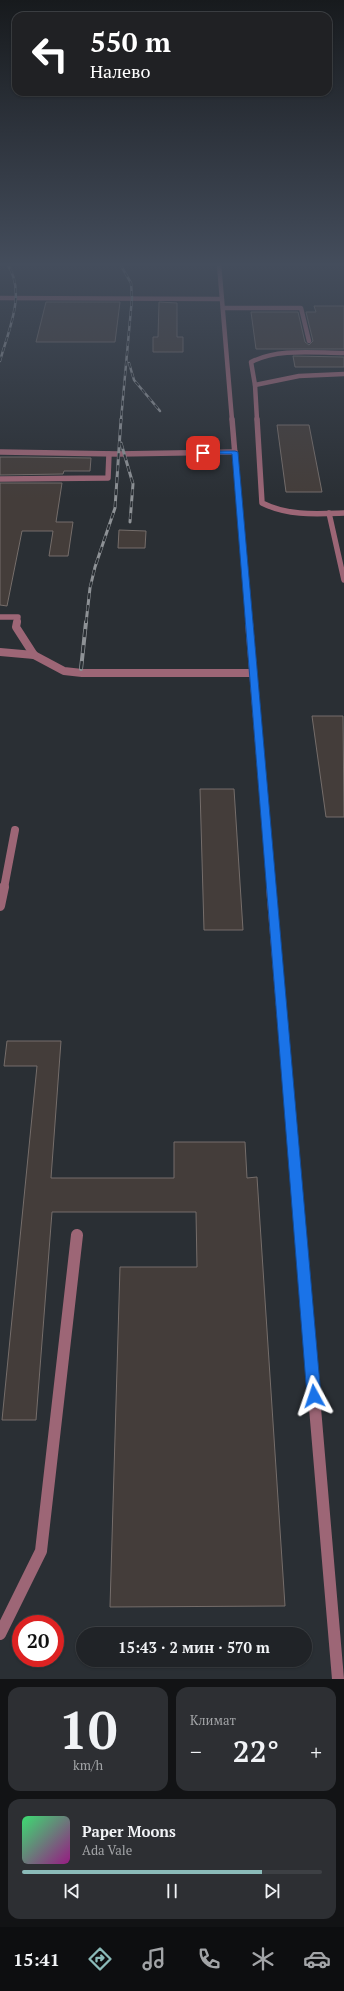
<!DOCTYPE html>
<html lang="ru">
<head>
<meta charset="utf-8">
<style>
	:root { --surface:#202327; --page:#2d2f33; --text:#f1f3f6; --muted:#a2a4a7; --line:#3d4044; --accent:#8bbbb9 }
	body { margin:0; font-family:"PT Serif",serif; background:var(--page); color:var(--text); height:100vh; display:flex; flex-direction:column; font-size:15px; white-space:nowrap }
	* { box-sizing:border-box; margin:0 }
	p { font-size:13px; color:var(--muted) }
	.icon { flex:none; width:22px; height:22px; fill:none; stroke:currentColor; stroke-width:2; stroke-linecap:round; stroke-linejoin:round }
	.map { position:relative; height:1679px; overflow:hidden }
	.panel { display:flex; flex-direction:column; gap:8px; padding:8px; background:#121315; flex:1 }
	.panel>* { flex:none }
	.hud { position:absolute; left:12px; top:12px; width:320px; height:84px; border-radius:12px; box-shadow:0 1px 3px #0004,0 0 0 1px var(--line); background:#202124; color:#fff; overflow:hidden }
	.speed { position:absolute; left:12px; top:1615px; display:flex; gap:8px; font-size:20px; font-weight:700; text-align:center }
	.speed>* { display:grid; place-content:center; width:52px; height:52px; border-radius:50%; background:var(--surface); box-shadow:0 1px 3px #0004,0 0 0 1px var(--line); line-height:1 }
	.speed .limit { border:6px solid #d22; background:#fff; color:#111 }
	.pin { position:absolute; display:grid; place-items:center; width:34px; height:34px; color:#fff; margin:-17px; border-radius:8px; box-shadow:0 2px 6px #0006 }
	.me { position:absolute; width:44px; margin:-22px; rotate:355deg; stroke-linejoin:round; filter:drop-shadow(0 0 3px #0008) }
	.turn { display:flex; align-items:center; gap:14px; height:84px; padding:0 12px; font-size:18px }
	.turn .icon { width:52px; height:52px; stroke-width:2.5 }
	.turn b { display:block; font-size:28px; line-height:34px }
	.big { font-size:30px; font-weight:800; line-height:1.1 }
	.panel .widget { flex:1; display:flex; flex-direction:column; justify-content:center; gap:6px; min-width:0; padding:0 14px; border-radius:12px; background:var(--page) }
	.panel .dial { align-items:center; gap:0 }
	.dial b { font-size:52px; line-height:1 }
	.song { display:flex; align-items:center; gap:12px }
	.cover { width:48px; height:48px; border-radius:6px; background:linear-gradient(135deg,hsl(140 70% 55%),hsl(310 70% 35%)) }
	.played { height:4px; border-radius:2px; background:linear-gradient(90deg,var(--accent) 80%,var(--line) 80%) }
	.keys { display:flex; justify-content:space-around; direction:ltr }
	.heat { display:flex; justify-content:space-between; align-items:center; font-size:22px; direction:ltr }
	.panel .tiles { flex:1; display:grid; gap:8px; grid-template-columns:1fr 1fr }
	.widget:last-child { grid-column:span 2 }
	.trip { position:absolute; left:76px; top:1627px; width:236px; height:40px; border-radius:20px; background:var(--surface); box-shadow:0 1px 3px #0004,0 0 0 1px var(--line); font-weight:800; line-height:40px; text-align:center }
	.dock { display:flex; height:64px; justify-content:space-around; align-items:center; background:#0d0e10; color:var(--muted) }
	.dock .icon { width:28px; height:28px }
	.dock .active { color:var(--accent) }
	.dock b { font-size:18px; color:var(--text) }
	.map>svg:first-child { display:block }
	.building { fill:#443d3a; stroke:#756d6a }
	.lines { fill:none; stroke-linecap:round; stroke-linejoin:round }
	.service-far4 { stroke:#9d6676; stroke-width:4.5 }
	.service-far3 { stroke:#9d6676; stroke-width:5.5 }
	.service-far2 { stroke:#9d6676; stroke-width:8 }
	.service-far1 { stroke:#9d6676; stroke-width:10 }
	.service { stroke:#9d6676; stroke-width:12 }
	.rail-far2-casing { stroke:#8e9296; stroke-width:2.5 }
	.rail-far1-casing { stroke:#8e9296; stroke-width:3 }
	.rail-casing { stroke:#8e9296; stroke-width:4 }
	.rail-far2 { stroke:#2a2f34; stroke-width:1.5; stroke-dasharray:5; stroke-linecap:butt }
	.rail-far1 { stroke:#2a2f34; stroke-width:2; stroke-dasharray:6; stroke-linecap:butt }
	.rail { stroke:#2a2f34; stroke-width:2.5; stroke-dasharray:8; stroke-linecap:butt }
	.route { fill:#1a73e8; stroke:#114b97 }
</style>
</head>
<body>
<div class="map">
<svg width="344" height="1679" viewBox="0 0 344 1679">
	<rect width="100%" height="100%" fill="#2a2f34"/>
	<!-- building -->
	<g class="building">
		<path d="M46 302H120L115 342H36Z"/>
		<path d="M159 302 177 303V337H183V352H153V337H158Z"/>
		<path d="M314 306H344V349H256L251 312H298L305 342 309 345 313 341 306 312H316Z"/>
		<path d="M293 356 344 357V367H295Z"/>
		<path d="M277 425H309L322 492H286Z"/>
		<path d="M0 457H24L91 458 90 471H64L63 474 0 475Z"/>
		<path d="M0 483H62L56 522H73L68 556H49L53 531H22L7 606 0 605Z"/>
		<path d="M119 530 146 531 145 548H118Z"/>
		<path d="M312 716H343L344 817H326Z"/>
		<path d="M200 789H234L243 930H204Z"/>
		<path d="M7 1041H61L51 1178H174V1142H245L247 1178 257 1177 285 1606 110 1607 120 1267H197L196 1212H52L36 1420H2L37 1066H4Z"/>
	</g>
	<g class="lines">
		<!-- service-far4 -->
		<g class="service-far4">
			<path d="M219 264 232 420"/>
			<path d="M0 298 222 299"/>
			<path d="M223 308H301L309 341"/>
			<path d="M255 385 299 376 344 374"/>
			<path d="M257 420 255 385 251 362C279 348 314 353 344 353"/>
		</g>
		<!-- service-far3 -->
		<g class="service-far3">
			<path d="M232 419 249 623"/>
			<path d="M257 419 262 503C288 516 316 514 344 513"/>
			<path d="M1 452 118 454 235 452"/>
			<path d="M0 479 108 478 109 454"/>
			<path d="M329 513 344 580"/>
			<path d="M0 617H18L17 623"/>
		</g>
		<!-- service-far2 -->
		<g class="service-far2">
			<path d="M17 622 16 627 34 655 64 671 82 673H253"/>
			<path d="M249 622 271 888"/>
			<path d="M0 652 34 655"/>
			<path d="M4 888 15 830"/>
		</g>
		<!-- service-far1 -->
		<g class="service-far1">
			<path d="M271 887 300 1232"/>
			<path d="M0 906 4 887"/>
		</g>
		<!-- service -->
		<g class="service">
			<path d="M300 1231 338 1679"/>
			<path d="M0 1634 41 1551 77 1235"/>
		</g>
		<!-- rail-far2 casing -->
		<g class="rail-far2-casing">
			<g id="rail-far2">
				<path d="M120 264 131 283 132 298 121 420"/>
				<path d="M0 361C8 331 27 292 7 264"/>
				<path d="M129 363 134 380 160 411"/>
			</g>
		</g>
		<!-- rail-far1 casing -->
		<g class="rail-far1-casing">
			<g id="rail-far1">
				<path d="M121 443 133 484 130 522"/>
				<path d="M86 623 90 588 95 567 115 508 121 419"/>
			</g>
		</g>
		<!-- rail casing -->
		<g class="rail-casing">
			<path id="rail" d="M81 669 86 622"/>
		</g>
		<!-- rail-far2 -->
		<use href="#rail-far2" class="rail-far2"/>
		<!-- rail-far1 -->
		<use href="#rail-far1" class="rail-far1"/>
		<!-- rail -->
		<use href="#rail" class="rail"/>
	</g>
	<!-- sky -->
	<linearGradient id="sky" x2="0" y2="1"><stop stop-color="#171a1d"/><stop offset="0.53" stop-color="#444d5c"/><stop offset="1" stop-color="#444d5c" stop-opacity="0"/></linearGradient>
	<rect width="344" height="499" fill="url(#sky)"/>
	<!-- route -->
	<path class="route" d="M203 451H235L238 452 321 1396 319 1401 314 1402 309 1401 307 1396 232 454H201L200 453Z"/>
</svg>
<div class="speed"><div class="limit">20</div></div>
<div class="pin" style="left:203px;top:453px;background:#d93025"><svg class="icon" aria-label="arrive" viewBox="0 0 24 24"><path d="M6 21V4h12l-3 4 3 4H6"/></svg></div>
<svg class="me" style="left:314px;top:1396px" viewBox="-20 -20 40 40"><path d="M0-17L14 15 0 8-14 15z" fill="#1a73e8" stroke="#fff" stroke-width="4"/></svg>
<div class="trip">15:43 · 2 мин · 570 m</div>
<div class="hud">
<div class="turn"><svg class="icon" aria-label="left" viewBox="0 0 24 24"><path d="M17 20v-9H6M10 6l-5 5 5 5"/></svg><div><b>550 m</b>Налево</div></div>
</div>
</div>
<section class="panel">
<div class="tiles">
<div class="widget dial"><b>10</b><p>km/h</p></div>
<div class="widget"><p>Климат</p>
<div class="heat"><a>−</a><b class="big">22°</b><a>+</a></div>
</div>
<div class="widget">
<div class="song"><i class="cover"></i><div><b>Paper Moons</b><p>Ada Vale</p></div></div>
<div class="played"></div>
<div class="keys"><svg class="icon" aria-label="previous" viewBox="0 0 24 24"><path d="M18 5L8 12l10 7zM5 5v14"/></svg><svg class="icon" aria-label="pause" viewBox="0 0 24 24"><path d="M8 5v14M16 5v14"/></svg><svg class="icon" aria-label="next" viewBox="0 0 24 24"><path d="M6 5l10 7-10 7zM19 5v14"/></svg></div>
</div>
</div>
</section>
<nav class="dock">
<b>15:41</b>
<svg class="icon active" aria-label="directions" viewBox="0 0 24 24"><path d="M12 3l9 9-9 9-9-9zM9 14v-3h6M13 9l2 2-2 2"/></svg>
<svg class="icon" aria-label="music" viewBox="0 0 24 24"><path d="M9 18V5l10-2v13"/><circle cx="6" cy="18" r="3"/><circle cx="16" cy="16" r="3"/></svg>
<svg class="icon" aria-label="phone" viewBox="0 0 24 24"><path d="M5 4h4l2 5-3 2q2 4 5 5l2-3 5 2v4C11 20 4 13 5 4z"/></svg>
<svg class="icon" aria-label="climate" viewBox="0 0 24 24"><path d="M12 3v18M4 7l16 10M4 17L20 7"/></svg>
<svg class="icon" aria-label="car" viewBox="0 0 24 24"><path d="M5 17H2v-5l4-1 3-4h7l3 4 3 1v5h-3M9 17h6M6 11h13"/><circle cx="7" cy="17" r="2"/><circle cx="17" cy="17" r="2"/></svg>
</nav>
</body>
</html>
